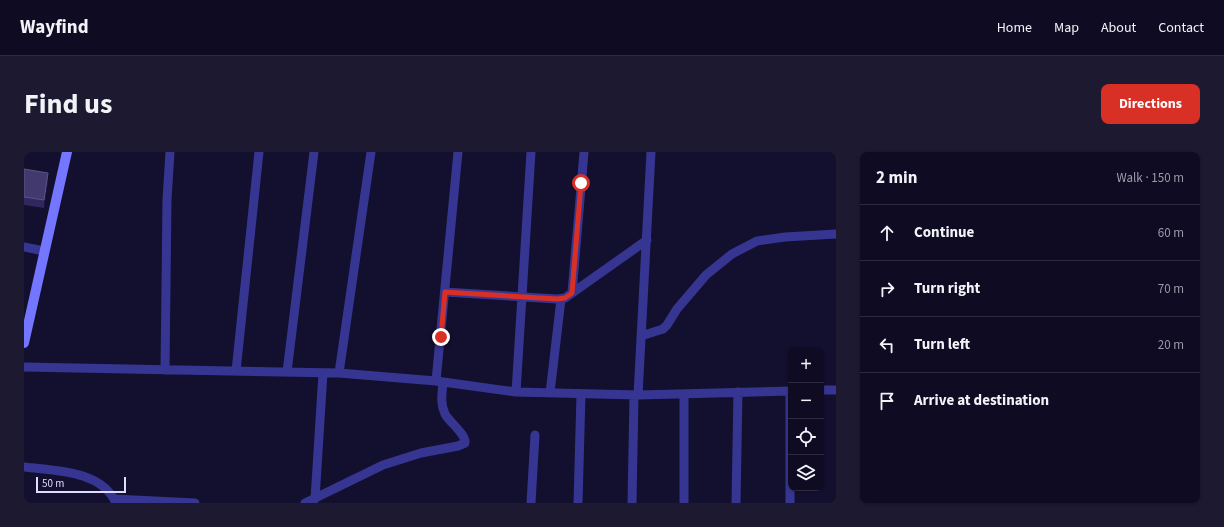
<!DOCTYPE html>
<meta charset="utf-8">
<style>
body{margin:0;font-family:"Source Sans 3",sans-serif;background:#1c1930;color:#f1f3f6}
.controls{position:absolute;right:12px;bottom:12px;display:grid;overflow:hidden;border-radius:8px;box-shadow:0 1px 3px #0004}
.controls button{width:36px;height:36px;display:grid;place-items:center;padding:0;border:0;border-bottom:1px solid #2e2b41;background:#0e0b23;color:#f1f3f6;font:20px sans-serif}
.scale{position:absolute;left:12px;bottom:10px;width:90px;box-sizing:border-box;padding-left:4px;border:2px solid #dfddff;border-top:0;font-size:11px;line-height:14px;white-space:nowrap;color:#dfddff;-webkit-text-stroke:3px #130f2f;paint-order:stroke}
.stop{position:absolute;width:12px;height:12px;margin:-9px;border:3px solid #d93025;border-radius:50%;background:#fff}
.stop.end{background:#d93025;border-color:#fff;box-shadow:0 1px 4px #0008}
.list{margin:0;padding:0;list-style:none}
h2{display:flex;justify-content:space-between;align-items:center;height:52px;margin:0;padding:0 16px;font-size:17px}
h2 small{font-size:13px;font-weight:400;color:#9b9ba6}
.list li{display:grid;grid-template-columns:26px 1fr auto;gap:12px;align-items:center;box-sizing:border-box;height:56px;padding:0 16px;border-top:1px solid #2e2b41}
.list b{display:block;font-size:15px;white-space:nowrap}
.list em{font-size:13px;font-style:normal;color:#9b9ba6}
.icon{flex:none;width:22px;height:22px;fill:none;stroke:currentColor;stroke-width:2;stroke-linecap:round;stroke-linejoin:round}
.map{position:relative;flex:none;width:812px;height:351px;overflow:hidden;border-radius:8px}
header{display:flex;align-items:center;gap:24px;box-sizing:border-box;height:56px;padding:0 20px;background:#0e0b23;border-bottom:1px solid #2e2b41}
header strong{font-size:19px}
nav{display:flex;gap:22px;margin-inline-start:auto;font-size:14px}
.intro{display:flex;align-items:center;justify-content:space-between;box-sizing:border-box;height:96px;padding:0 24px}
h1{margin:0;font-size:28px}
.button{padding:10px 18px;border-radius:8px;background:#d93025;color:#fff;font-size:14px;font-weight:700}
main{display:flex;gap:24px;padding:0 24px}
aside{flex:1;background:#0e0b23;border-radius:8px;box-shadow:0 1px 3px #0004}
.map>svg:first-child{display:block}
.lines{fill:none;stroke-linecap:round;stroke-linejoin:round}
.minor{stroke:#363692;stroke-width:9}
.secondary{stroke:#7476ff;stroke-width:10}
.wall{fill:#2f275d}
.shaded-wall{fill:#1c1543}
.building{fill:#423a6f;stroke:#5b5485}
.route{stroke:#d93025;stroke-width:5}
</style>
<header>
<strong>Wayfind</strong>
<nav><a>Home</a><a>Map</a><a>About</a><a>Contact</a></nav>
</header>
<div class="intro"><h1>Find us</h1><a class="button">Directions</a></div>
<main>
<div class="map">
<svg width="812" height="351" viewBox="0 0 812 351">
<rect width="100%" height="100%" fill="#130f2f"/>
<g class="lines">
<path class="minor" d="M0,95L20,99
M421,140L533,147L541,146L623,88
M548,141L560,0
M617,184L639,177L643,173L653,157L682,123L708,102L733,89L761,85L812,82
M0,215L315,221L412,229L492,240L614,243L767,239
M141,218L143,48L146,0
M212,219L235,0
M263,220L290,0
M315,221L347,0
M412,229L434,0
M797,238H812
M492,240L507,0
M526,241L537,147
M660,242V351
M614,243L627,0
M0,315C31,319 77,318 92,351
M90,347L171,351
M291,347L299,221
M281,351L359,313L397,301L434,294L441,291C442,282 426,271 421,262C416,251 418,242 419,230
M507,351L511,283
M554,351L557,242
M608,351L610,243
M712,351L714,240
M766,351V239"/>
<path class="secondary" d="M0,191L43,0"/>
</g>
<path class="wall" d="M0,17L24,29L20,56L0,53Z"/>
<path class="shaded-wall" d="M24,21V29L20,56V48Z"/>
<path class="building" d="M0,17L24,21L20,48L0,45Z"/>
<g class="lines">
<path class="route" d="M417,185L421,140L533,147L541,146L548,141L557,31"/>
</g>
</svg>
<div class="controls">
<button>+</button>
<button>−</button>
<button><svg class="icon" aria-label="locate" viewBox="0 0 24 24"><circle cx="12" cy="12" r="6"/><path d="M12 2v4M12 18v4M2 12h4M18 12h4"/></svg></button>
<button><svg class="icon" aria-label="layers" viewBox="0 0 24 24"><path d="M12 4l9 5-9 5-9-5zM3 14l9 5 9-5"/></svg></button>
</div>
<div class="scale">50 m</div>
<div class="stop" style="left:557px;top:31px"></div>
<div class="stop end" style="left:417px;top:185px"></div>
</div>
<aside>
<h2>2 min<small>Walk · 150 m</small></h2>
<ul class="list">
<li><svg class="icon" aria-label="ahead" viewBox="0 0 24 24"><path d="M12 20V5M6 11l6-6 6 6"/></svg><div><b>Continue</b></div><em>60 m</em></li>
<li><svg class="icon" aria-label="right" viewBox="0 0 24 24"><path d="M7 20v-9h11M14 6l5 5-5 5"/></svg><div><b>Turn right</b></div><em>70 m</em></li>
<li><svg class="icon" aria-label="left" viewBox="0 0 24 24"><path d="M17 20v-9H6M10 6l-5 5 5 5"/></svg><div><b>Turn left</b></div><em>20 m</em></li>
<li><svg class="icon" aria-label="arrive" viewBox="0 0 24 24"><path d="M6 21V4h12l-3 4 3 4H6"/></svg><div><b>Arrive at destination</b></div></li>
</ul>
</aside>
</main>
